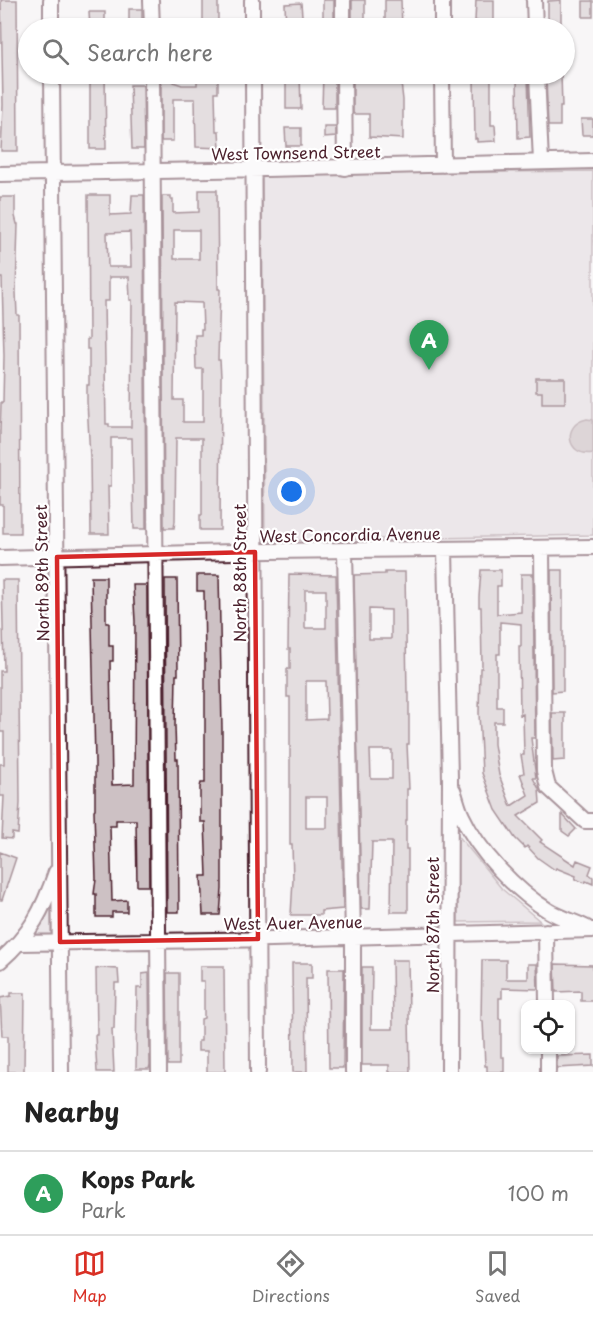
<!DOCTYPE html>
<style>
body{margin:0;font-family:"Playpen Sans",sans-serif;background:#f6f6f6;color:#222}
.controls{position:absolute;right:18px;bottom:18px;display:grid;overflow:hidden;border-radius:12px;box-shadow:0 2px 4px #0004}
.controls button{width:54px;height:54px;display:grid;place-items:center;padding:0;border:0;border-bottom:2px solid #e0e0e0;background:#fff;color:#222;font:30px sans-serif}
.you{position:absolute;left:292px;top:492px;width:21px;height:21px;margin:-15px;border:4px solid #fff;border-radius:50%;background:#1a73e8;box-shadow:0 0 0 9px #1a73e833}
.badge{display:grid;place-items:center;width:39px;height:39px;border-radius:50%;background:#d93025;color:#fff;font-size:20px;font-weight:700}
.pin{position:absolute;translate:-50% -50px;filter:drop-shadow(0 2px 3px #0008)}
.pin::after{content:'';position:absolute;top:32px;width:21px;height:18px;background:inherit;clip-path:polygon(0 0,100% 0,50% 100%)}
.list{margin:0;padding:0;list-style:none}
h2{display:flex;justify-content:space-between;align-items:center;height:78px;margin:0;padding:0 24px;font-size:26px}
h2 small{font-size:20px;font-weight:400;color:#767676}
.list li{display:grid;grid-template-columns:39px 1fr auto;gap:18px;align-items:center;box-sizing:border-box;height:84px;padding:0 24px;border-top:2px solid #e0e0e0}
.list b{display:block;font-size:22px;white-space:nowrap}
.list p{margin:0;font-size:20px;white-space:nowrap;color:#767676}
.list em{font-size:20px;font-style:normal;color:#767676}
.icon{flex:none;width:33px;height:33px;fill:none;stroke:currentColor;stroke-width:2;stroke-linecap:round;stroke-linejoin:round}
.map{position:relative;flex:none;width:593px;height:1072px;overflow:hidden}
.search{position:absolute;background:#fff;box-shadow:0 2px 4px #0004;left:18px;right:18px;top:18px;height:66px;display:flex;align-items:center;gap:15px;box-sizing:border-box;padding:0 21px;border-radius:33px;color:#767676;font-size:22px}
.sheet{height:162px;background:#fff}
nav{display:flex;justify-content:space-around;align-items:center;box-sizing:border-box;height:84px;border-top:2px solid #e0e0e0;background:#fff;font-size:16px;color:#767676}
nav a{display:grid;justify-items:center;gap:3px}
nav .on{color:#d93025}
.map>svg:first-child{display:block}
.green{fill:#ded6d9;stroke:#947a82;stroke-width:1.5}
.water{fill:#bdadb0;stroke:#8f747b;stroke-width:1.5}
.building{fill:#cdc1c4;stroke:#4a1f2b;stroke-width:1.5;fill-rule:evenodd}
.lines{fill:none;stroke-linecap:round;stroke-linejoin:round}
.minor-casing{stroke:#4a1f2b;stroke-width:18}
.minor{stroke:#fff;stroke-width:14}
.marked{fill:none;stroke:#d62828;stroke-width:4.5;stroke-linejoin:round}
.labels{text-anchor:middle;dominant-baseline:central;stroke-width:4.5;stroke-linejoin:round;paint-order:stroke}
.street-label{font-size:16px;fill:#4a1f2b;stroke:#fff}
</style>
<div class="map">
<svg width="593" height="1072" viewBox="0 0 593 1072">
<rect width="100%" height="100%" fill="#f8f6f7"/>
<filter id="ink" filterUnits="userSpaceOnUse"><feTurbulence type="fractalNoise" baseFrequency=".0167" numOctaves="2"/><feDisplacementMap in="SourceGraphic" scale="12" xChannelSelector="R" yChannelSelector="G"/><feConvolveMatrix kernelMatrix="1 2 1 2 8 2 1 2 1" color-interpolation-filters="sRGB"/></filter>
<g filter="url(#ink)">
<path class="green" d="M593,171V535L265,541L262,175Z
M457,834L502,889L540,921L458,922Z
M51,901V934H35Z"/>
<path class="water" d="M587,419L593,420V453C567,458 561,424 587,419Z"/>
<path class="building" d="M1,0H17L18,151H1L3,105Z
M203,0H218V28H203Z
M323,0H334V28H323Z
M352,0H365V28H352Z
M385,0H401L402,28H385Z
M476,0H494V25H478V21H475Z
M561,0V28H548V1Z
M583,1H593V17H583Z
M301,3L303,28H286L285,4Z
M129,9H142V22H129Z
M89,12H105V28H90Z
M90,74H105L106,149H90Z
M161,74H173V82L182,85H197V74H218V92H215L216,131H219L220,148L196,147L195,99H173V141H161Z
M286,74H300L301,109H286Z
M323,74H335V108H322Z
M353,74H366V80H385V74H400L403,100V139L369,137V114H353Z
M548,74H561L562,107H560V126H548L546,78H548Z
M517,78H528L530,137L518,138Z
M474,79H491V125H495L496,141L477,142V138L475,139Z
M130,85H143L144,149H132Z
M581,119H593V135H582Z
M324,127H336V137L324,138Z
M285,128H301V146H286Z
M199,190H217L218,289H220L218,360H220L221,377L220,530H200V515H202V438H176L175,521L174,528H164L162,196H171V199H173V213L199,212ZM174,230H199V259H174ZM175,302L202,303L203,329H201V335H195L196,369H203V422H183V400H174Z
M88,195H110V215L131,214L132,195H144L146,529H134L132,438H111V486H108L109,534H91L90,458L87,401V385H89V349H87V339H89ZM130,232L131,267H108L107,233ZM109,277H129L130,300H132L131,427H109V424H106L104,301H109Z
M0,197H15V216L17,224H18L16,292L17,315H19L20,533H3V505H0V431L1,402H3L4,356L2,278H0Z
M536,378H565V403H542V392H536Z
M481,570H501V586H497V614L521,612V574H533L535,738H531L536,778H533L539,789L540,803L518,816L542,840L540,842L575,865L577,860L592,866L589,874L593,877V884L586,881L585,883L575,879L576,876L556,868L555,870L538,858L527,846L525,848L515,838L496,810L482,773L479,713L480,668H482L481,607H479V597ZM500,622L521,624V646H519L520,715L523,714L524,755H521L524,773L520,774L528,795L511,806L499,775L494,744V722H503V707H497V654H500Z
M551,570H563V691L552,692Z
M385,572H405L407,693H409V744H407L409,789H407V820H406V849H408V912H391L392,842H372L370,909H361L354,575L385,574ZM369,609L391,610V639H369ZM370,750H392V779H371Z
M289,574L336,575L343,909L321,911V915H291L293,880L292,845H290V697H287V669H290V649H288ZM305,590H326V628H305ZM306,681H326L327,719L306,720ZM306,797H327V828H306Z
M197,575H219L222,729V889L220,915H203L201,876H207L205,822H200V787L201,783H205V660L204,591H197Z
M91,577H106V623H109V646H113V661H110L112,785L134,784L135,621L133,585H147L149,886H137L136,820H116V826H110L112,901L127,900V912H112V917H96V894H94L96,879L94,810L95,809V762Z
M165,579H177L178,675H176L175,726L176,759H178L179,912H167Z
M2,580H18L20,803L18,834L12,833V839L2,838L4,796H0V764H4V732H0V671H4Z
M552,713H565V760L553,761Z
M562,814L576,829L569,836L562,831Z
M0,852L16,858L2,900H0Z
M392,960H408L410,1072H389V1065H362V967H372L371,1029H393Z
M482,960H506V979H528V964H537L538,989L502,988V998H499V1019H501V1057H504V1072H487V1066H485L483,1021H481Z
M292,963H312V978H306L307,1072H293Z
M555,964L593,965V1001H581V991L556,992Z
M200,966H224L225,1072H207V1051H198V1041H201V1019L204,1018V981H200Z
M102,968L118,969L119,983H115L114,1029H112L114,1072H97L95,1035H97L96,969Z
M328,969H344L343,1068H329Z
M149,973L150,1065L149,1069H136L137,988H142V974Z
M167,973H179V1065H168Z
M11,993H25L24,1072H8V1036H2L0,998L11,996Z
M593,1055V1066L557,1068V1056Z"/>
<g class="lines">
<defs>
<path id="minor" d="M51,0V28
M151,0L152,28
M252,0V28
M343,0V28
M442,0V28
M534,0L535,28
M52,74L61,1072
M152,74L159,1072
M253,74L258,1072
M344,74L345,168
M442,74L443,165
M537,74L541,162
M0,174L266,169L593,161
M542,549L544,771L548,787L585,821H593
M445,550L450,779L449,1072
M345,551L353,937V1072
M0,558L270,551L593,547
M453,790C456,798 458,808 462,816C478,851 516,891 549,911C561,918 575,922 587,928
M546,931L547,1004
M20,943L272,939L593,930
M0,961C31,934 43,910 56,872
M548,1050V1072"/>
</defs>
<use href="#minor" class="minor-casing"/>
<use href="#minor" class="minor"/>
</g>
</g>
<path d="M0 0H593V1072H0ZM255,552L258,939L60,942L57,557Z" fill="#f8f6f7" fill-opacity=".55" fill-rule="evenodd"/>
<path class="marked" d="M255,552L258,939L60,942L57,557Z"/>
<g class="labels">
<g class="street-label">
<text transform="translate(296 152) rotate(-1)">West Townsend Street</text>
<text transform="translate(350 534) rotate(-1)">West Concordia Avenue</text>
<text transform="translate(41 573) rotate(-91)">North 89th Street</text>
<text transform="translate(239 573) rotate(-90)">North 88th Street</text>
<text transform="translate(293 922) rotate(-1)">West Auer Avenue</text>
<text transform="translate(432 925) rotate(-90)">North 87th Street</text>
</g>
</g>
</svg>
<div class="controls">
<button><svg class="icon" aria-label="locate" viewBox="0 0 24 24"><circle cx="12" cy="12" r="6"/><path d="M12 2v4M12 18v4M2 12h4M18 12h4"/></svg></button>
</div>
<div class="you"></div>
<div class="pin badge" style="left:429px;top:370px;background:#2e9e5b">A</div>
<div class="search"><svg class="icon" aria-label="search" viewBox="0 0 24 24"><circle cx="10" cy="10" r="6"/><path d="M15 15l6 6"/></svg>Search here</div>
</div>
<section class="sheet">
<h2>Nearby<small></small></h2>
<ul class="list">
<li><span class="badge" style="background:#2e9e5b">A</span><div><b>Kops Park</b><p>Park</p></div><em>100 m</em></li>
</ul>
</section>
<nav>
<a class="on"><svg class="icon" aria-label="map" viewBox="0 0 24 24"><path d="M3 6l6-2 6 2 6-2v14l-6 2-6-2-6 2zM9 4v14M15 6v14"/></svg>Map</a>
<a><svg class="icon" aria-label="directions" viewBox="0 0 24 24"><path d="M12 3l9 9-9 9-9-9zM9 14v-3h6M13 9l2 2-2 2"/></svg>Directions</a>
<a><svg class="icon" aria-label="saved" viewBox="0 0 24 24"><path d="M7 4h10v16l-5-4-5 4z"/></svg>Saved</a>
</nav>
